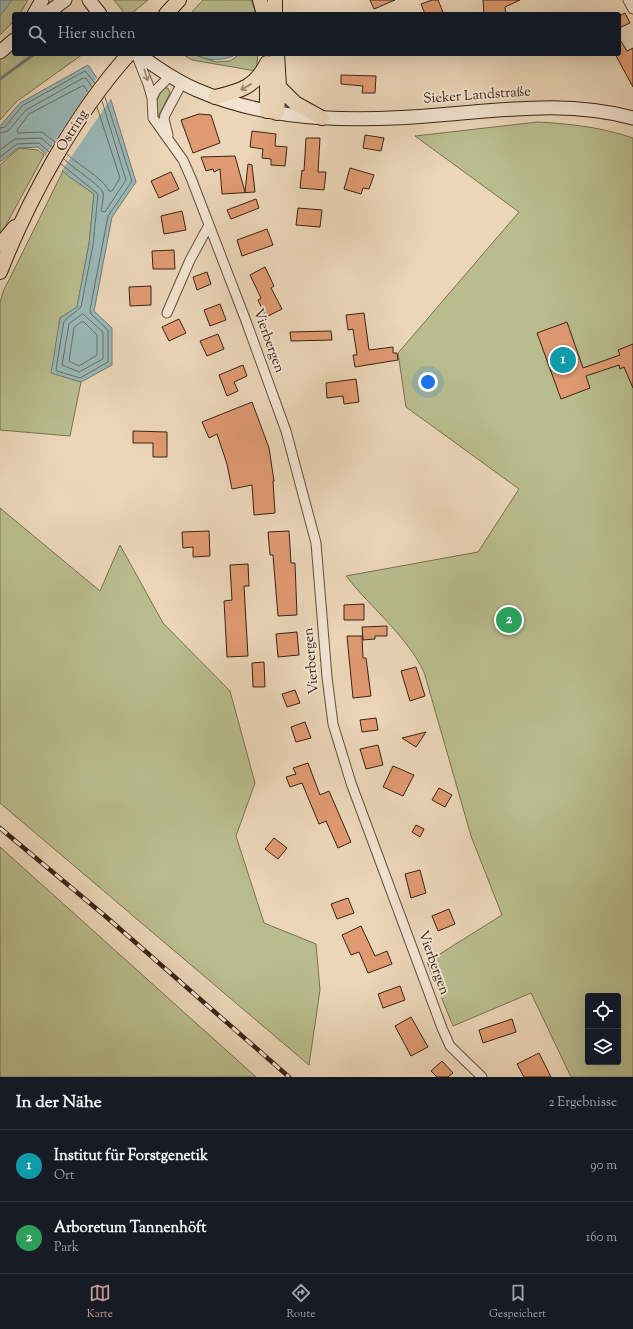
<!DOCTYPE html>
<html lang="de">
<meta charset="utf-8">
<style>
body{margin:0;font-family:"Sorts Mill Goudy",serif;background:#20242c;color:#f1f3f6}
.controls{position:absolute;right:12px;bottom:12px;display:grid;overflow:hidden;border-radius:4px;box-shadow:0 4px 16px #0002}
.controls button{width:36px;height:36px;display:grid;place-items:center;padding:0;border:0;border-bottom:1px solid #363941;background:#171b24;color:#f1f3f6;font:20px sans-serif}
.you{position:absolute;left:428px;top:382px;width:14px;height:14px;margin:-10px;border:3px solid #fff;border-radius:50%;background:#1a73e8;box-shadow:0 0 0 6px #1a73e833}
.badge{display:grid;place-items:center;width:26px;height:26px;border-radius:50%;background:#c59692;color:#fff;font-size:13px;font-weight:700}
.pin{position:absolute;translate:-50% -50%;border:2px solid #fff;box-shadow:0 1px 4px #0006}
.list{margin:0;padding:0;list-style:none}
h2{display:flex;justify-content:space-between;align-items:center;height:52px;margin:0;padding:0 16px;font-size:17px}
h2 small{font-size:13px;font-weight:400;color:#9ea1a6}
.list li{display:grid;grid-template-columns:26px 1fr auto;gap:12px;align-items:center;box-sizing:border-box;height:72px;padding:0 16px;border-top:1px solid #363941}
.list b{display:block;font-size:15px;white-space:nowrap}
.list p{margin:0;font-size:13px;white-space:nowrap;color:#9ea1a6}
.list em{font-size:13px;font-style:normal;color:#9ea1a6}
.icon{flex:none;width:22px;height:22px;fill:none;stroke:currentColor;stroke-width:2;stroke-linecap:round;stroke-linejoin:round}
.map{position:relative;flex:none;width:633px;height:1077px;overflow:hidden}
.search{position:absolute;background:#171b24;box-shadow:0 4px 16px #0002;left:12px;right:12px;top:12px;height:44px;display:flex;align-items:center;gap:10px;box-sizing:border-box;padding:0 14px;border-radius:4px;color:#9ea1a6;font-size:15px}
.sheet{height:196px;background:#171b24}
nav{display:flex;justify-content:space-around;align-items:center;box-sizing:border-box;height:56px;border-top:1px solid #363941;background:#171b24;font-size:11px;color:#9ea1a6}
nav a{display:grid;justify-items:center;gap:2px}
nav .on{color:#c59692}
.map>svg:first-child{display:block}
.green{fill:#b9bd8e;stroke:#7a7052;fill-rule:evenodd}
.water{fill:#99b8b6;stroke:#737c76}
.pier{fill:#ebd6b8}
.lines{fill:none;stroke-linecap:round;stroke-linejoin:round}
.shore{stroke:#6a6d66;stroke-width:1}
.stream{stroke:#737c76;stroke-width:3}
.building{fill:#e09a71;stroke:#3a2216}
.street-casing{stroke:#664f3e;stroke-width:11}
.secondary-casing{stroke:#3a2216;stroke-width:15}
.primary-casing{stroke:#3a2216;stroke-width:16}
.street{stroke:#f2e4d1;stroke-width:9}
.secondary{stroke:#f2e4d1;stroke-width:13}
.primary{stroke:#ebd6b8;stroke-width:14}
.rail-casing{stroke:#3a2216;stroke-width:4.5}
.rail{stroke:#f2e4d1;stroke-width:3;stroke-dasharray:9;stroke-linecap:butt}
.oneway{stroke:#968374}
.oneway2{stroke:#927c67}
.labels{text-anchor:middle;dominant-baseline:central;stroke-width:4;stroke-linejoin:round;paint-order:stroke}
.street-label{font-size:14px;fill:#3a2216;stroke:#f2e4d1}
</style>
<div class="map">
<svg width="633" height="1077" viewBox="0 0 633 1077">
<rect width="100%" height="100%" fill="#ebd6b8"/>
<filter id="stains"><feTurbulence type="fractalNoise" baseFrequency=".005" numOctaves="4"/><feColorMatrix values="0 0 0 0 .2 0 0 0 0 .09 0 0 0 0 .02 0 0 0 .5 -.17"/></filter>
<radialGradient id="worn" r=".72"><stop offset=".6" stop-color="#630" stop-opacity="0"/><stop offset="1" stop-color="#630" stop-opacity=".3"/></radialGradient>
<path class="green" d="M0,0H28L20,14H14V21L0,35Z
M114,0H148L131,14H125Z
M203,0H251L256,14H190Z
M14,47V54H83L16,102L0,120V58Z
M182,54H192L216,62L230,61L240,54H258L256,71L192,60Z
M164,88H168L170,93L159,115V120C153,109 156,98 164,88Z
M538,122C571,124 601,127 633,138V1077H571L531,993L453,1026L427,962L502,915L471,836L424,672C406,635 372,609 346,576L478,552L519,489L406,407L398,353L519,212L415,136ZM588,996H618V1062H588Z
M19,148L38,150L44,155L0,236V165Z
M63,171L94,194L89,244L77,307L60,318L52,373L81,382L70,436L0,430V303L3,292Z
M0,508L100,591L120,545L163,623L230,691L255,783L236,836L264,923L316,944L320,990L309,1065L0,803Z
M0,847L256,1077H0Z"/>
<path class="water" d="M0,0H12L0,16Z
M195,54H237C224,61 208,62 195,54Z
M88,65L110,97L136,182L112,217L94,311L112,328V365L81,382L51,373L60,318L77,307L89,244L94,194L68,176L38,147L18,148L0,162V126L20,103Z"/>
<path class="pier" d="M98,76L112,97L61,172L45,156Z"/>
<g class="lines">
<path class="shore" d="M0,128L5,127L22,106L85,71L95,83
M0,133L8,131L26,110L83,78H86L92,87
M55,142L42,132L18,133L17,130L29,114L82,86H84L88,92
M0,150L15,139L41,138L52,147
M67,154C78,165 103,178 109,191H112L120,178L97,107
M0,157L17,144L39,143L49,152
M64,159C70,166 101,186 103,192C104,197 102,205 101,211L105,212L126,180L102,101
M61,164L98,194L93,245L81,307L64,321L56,369L57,371L80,378L108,362V330L91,314L90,310L108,216L132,181L105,97
M83,314L103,332V359L79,372L62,365L69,324Z
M81,322H84L97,335V355L79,366L69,361L74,328Z"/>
<path class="stream" d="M0,79L34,54"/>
</g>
<path class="building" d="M370,0H395L374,9Z
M432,0H438L443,12L436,14H425L421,4Z
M483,0H520L505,7L506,14H484Z
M625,13L630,23L619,28V16Z
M619,38L627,51L633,48V87L615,54H619Z
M341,75L376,76L375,93H362L363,86L341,84Z
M199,114L211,115L220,143L193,153L181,120Z
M252,131L276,134L275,146L287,147L285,166L271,165V159L262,158L263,149L250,147Z
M365,135L384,138L381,151L363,148Z
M306,138H320L318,172H326L324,190L300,188L302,170L304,171Z
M235,156L245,192L248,164L252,165L255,192L222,194L220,169L214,172L213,169L206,171L201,157Z
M350,168L374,175L369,189L363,188L361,194L344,189Z
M171,172L179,189L159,198L151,181Z
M256,199L259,208L231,219L227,210Z
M298,208L322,210L320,227L296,225Z
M182,211L186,230L164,234L161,216Z
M267,229L273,245L242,256L237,240Z
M174,250L175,269H153L152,251Z
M265,267L274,286L271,288L282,309L266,317L258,300L261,298L250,275Z
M207,272L211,284L197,290L193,277Z
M151,286V305L130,306L129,287Z
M220,304L226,320L210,326L204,310Z
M364,313L369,350L393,347V353H397L398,360L355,367L353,355H357L353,329L348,330L346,315Z
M179,319L186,333L169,341L162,327Z
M567,322L583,368L620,355L618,350L633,344V388L624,367L620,369L619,365L586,376L590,388L561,399L537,333Z
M331,331L332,340L291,341L290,332Z
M218,334L224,349L207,356L200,341Z
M243,365L247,376L234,382L238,391L227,396L219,375Z
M356,379L359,402L344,404L343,396L327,398L326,383Z
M252,402L269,448L274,481H273L275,513L254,515L252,485L232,489L227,464L217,434L209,438L202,422Z
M133,431L167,432V457H153V443H133Z
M209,531L210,556L193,557V547L183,548L182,532Z
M289,531L291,563H295L297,615L278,616L273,555H270L268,532Z
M248,564L249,586H244L248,656L227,657L224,601L232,600L230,565Z
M364,604V620H344V605Z
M387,626V636H375V639L363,640L362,627Z
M297,632L299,655L278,657L276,634Z
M347,636H362L363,658H366L371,696L353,698Z
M264,662L265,687H253L252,663Z
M416,667L425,696L410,701L401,671Z
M295,690L300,703L287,707L282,694Z
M376,718L378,730L362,732L360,720Z
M305,722L311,738L296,742L291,727Z
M426,732L416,747L402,738Z
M378,745L383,765L366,769L360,749Z
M308,763L320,795L329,791L351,842L338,848L326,821L319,824L302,783L290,787L286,777L296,774L293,768Z
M393,766L414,775L403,796L383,787Z
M439,788L452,795L445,807L432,800Z
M416,825L424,829L420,837L412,832Z
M274,838L287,848L278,859L265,849Z
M420,870L426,893L411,898L405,874Z
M348,898L354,913L337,919L331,904Z
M449,909L455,924L438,931L432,916Z
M361,926L375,956L387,951L392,964L368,973L359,952L351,955L342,935Z
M400,986L405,1000L383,1008L378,994Z
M411,1017L428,1047L411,1056L395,1026Z
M512,1019L516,1032L483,1043L479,1030Z
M539,1053L551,1077H524L517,1064Z
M442,1061L453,1073L448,1077H437L431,1071Z"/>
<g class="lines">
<defs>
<path id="street" d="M628,0L633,9
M136,54L148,84L152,98L153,118L183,160L191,178L246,321L286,431L316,543L327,677L333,724L351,783L442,1028L450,1046L482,1077
M152,98L156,90L170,76
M168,135L164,119L165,115L182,83
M167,313L190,260L209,225"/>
<path id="secondary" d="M89,0L100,14
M34,14L42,0
M46,14L65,0
M0,52L14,40
M138,54C157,68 176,81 197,90C276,124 366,122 450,114C512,109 572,101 633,118"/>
<path id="primary" d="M260,0L264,14
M275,0V14
M166,14L179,0
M277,54L279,87L277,113
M279,87L295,103L322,118
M215,97C241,91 255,87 267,63
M267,111V64
M0,245L15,227
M0,272C29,198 75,114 129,54"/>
</defs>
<use href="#street" class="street-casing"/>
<use href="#secondary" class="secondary-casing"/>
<use href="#primary" class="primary-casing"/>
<use href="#street" class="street"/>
<use href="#secondary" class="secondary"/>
<use href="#primary" class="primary"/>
<defs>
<path id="rail" d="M0,828L104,915L289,1077"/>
</defs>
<use href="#rail" class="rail-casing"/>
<use href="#rail" class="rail"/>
</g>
<defs><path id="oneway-shaft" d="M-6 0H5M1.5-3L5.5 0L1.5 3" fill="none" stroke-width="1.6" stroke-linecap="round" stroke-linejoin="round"/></defs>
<use class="oneway" href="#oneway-shaft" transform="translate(146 75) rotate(73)"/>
<use class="oneway2" href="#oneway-shaft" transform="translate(246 87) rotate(150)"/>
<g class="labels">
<g class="street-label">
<text transform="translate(477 96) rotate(-4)">Sieker Landstraße</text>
<text transform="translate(73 131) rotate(-58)">Ostring</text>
<text transform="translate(268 341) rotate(70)">Vierbergen</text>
<text transform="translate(312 661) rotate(-95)">Vierbergen</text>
<text transform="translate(433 963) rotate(70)">Vierbergen</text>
</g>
</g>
<rect width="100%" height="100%" filter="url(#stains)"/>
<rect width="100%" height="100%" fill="url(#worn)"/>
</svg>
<div class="controls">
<button><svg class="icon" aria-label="locate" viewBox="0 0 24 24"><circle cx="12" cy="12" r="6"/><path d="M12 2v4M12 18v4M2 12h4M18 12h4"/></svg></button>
<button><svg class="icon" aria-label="layers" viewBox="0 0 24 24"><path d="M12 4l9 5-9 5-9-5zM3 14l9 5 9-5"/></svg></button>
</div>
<div class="you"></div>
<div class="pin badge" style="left:563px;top:360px;background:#0f9aa8">1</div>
<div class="pin badge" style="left:509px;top:620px;background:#2e9e5b">2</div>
<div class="search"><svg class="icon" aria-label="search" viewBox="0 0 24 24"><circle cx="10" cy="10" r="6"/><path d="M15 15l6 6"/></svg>Hier suchen</div>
</div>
<section class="sheet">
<h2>In der Nähe<small>2 Ergebnisse</small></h2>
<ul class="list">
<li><span class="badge" style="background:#0f9aa8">1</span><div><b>Institut für Forstgenetik</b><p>Ort</p></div><em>90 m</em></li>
<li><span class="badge" style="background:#2e9e5b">2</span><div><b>Arboretum Tannenhöft</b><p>Park</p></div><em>160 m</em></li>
</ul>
</section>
<nav>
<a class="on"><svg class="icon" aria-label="map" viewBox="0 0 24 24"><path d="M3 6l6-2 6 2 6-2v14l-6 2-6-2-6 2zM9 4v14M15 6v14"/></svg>Karte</a>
<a><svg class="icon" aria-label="directions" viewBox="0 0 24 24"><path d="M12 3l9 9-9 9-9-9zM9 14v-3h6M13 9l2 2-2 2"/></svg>Route</a>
<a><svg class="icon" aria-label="saved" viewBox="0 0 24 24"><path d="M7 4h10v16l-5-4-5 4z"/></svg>Gespeichert</a>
</nav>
